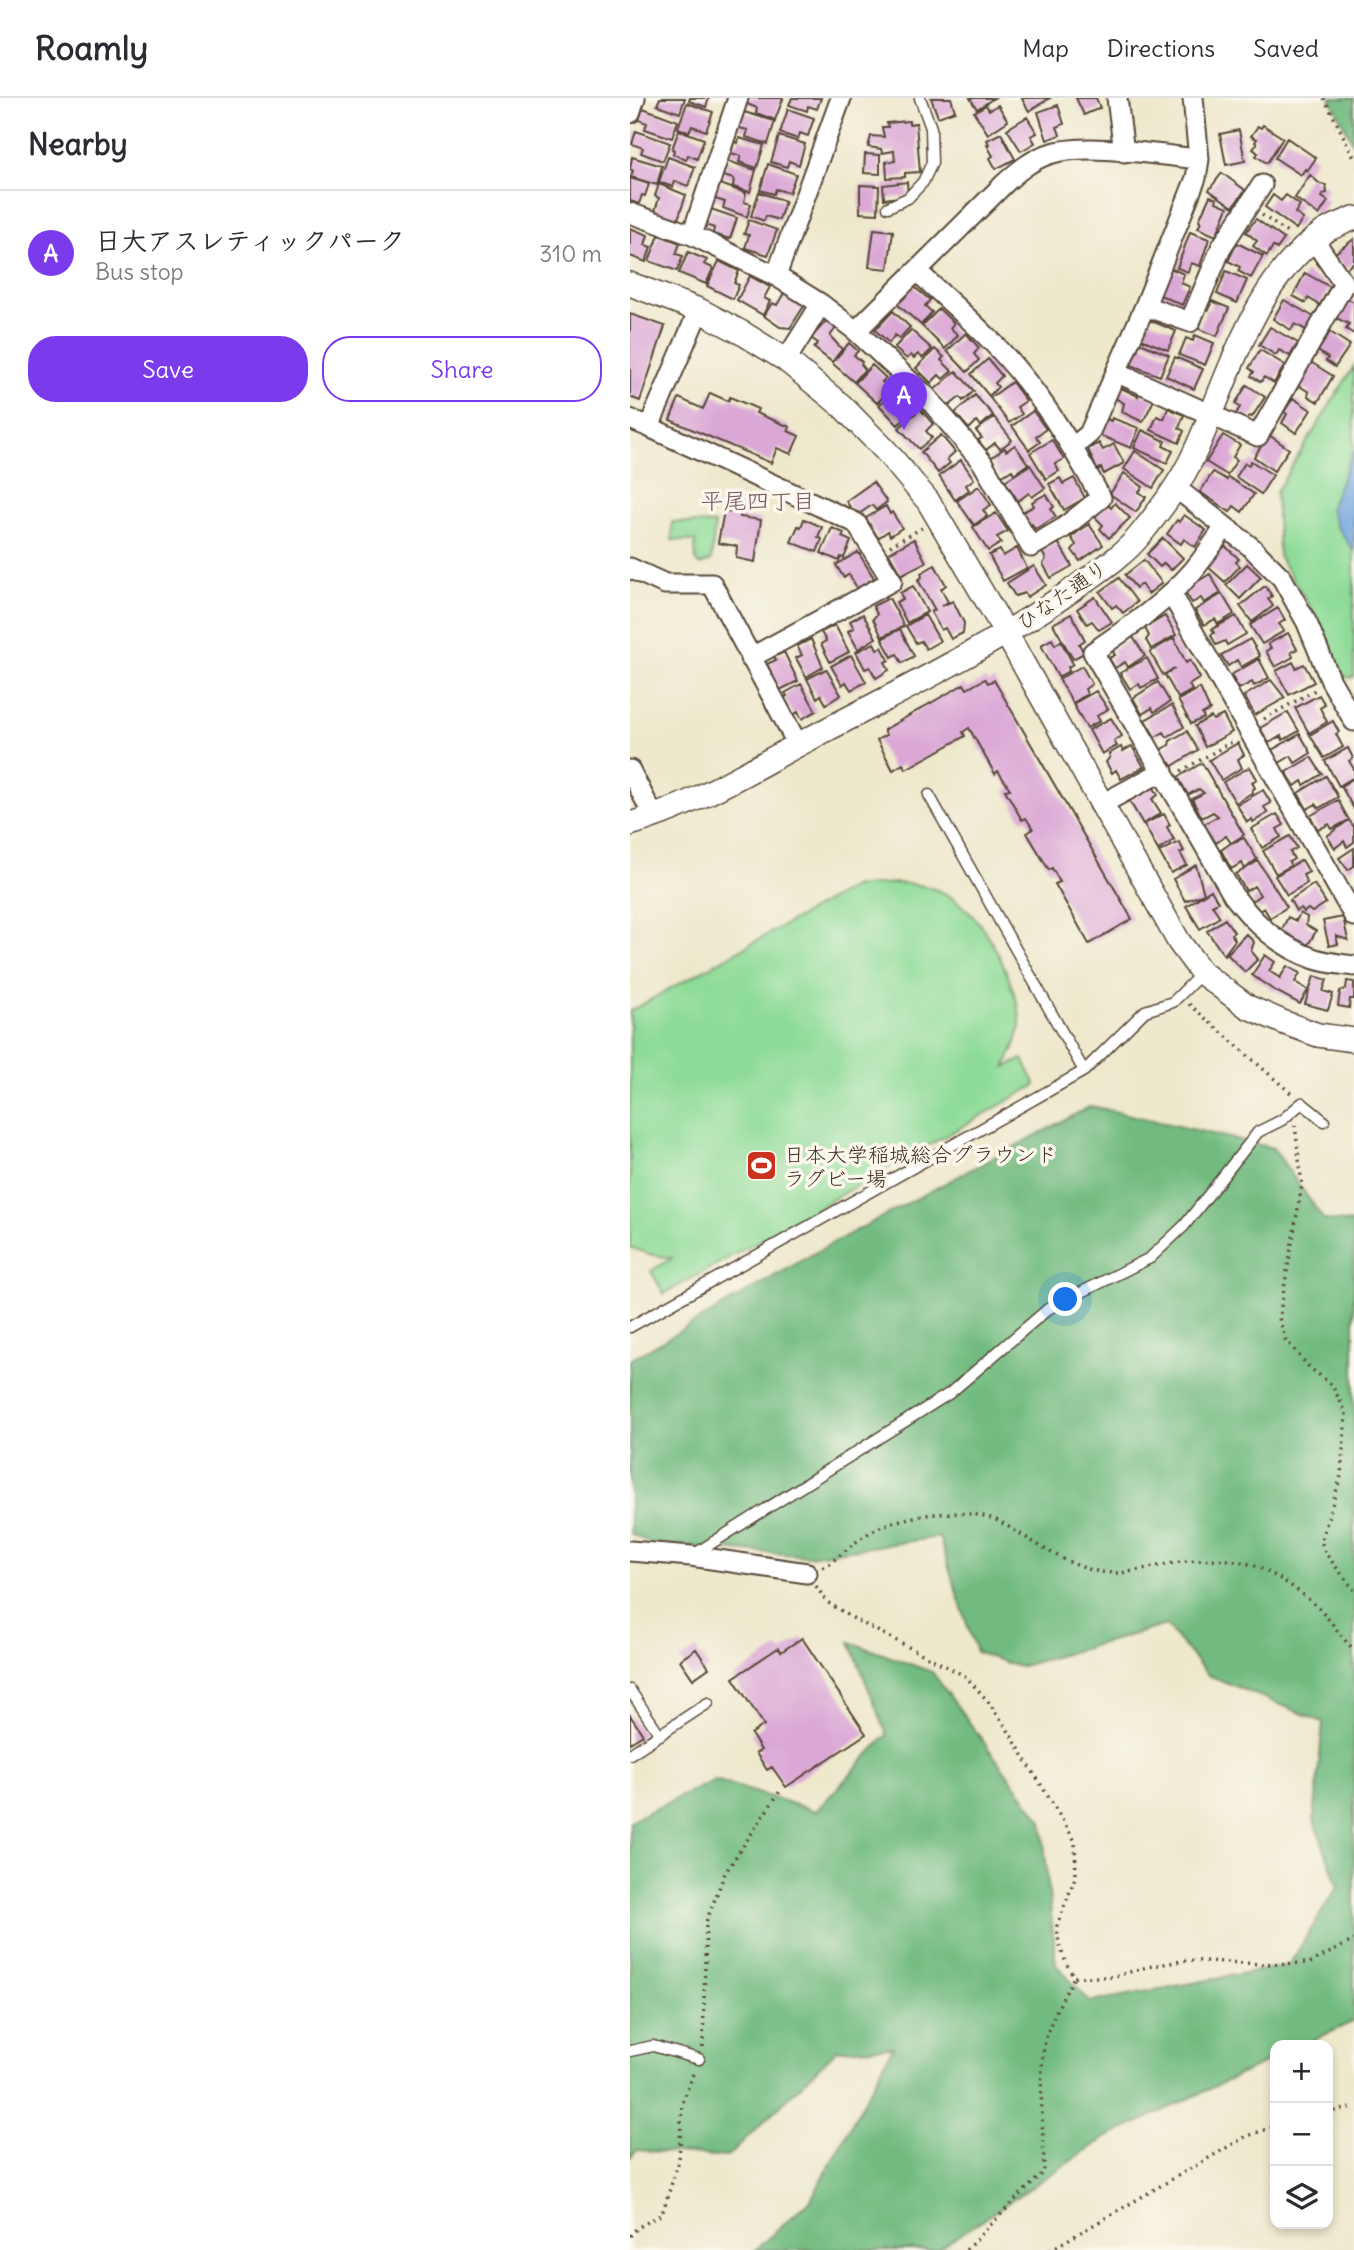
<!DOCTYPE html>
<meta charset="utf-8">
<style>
body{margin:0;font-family:Delius,"Klee One",sans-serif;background:#f2f2f3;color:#2b2b33}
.controls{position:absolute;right:21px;bottom:21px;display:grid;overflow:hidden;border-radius:14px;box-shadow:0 4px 10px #0003}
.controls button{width:63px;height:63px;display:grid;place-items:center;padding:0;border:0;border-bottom:2px solid #e1e1e2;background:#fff;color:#2b2b33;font:35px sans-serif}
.you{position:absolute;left:436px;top:1202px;width:24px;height:24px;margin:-18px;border:5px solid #fff;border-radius:50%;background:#1a73e8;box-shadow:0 0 0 10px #1a73e833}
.badge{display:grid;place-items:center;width:46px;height:46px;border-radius:50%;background:#7c3aed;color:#fff;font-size:23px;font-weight:700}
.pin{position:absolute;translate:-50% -58px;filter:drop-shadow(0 2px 4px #0008)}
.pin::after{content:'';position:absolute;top:37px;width:24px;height:21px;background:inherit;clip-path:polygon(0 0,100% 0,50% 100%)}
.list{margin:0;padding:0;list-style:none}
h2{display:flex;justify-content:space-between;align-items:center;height:91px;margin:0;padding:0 28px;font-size:30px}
h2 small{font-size:23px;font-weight:400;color:#7c7c81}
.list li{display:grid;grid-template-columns:46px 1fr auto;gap:21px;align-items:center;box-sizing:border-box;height:126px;padding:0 28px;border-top:2px solid #e1e1e2}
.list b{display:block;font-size:26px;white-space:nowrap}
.list p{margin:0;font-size:23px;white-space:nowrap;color:#7c7c81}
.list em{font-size:23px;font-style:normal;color:#7c7c81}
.actions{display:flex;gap:14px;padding:21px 28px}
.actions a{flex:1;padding:16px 0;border:2px solid #7c3aed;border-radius:28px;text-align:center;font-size:24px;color:#7c3aed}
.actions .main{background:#7c3aed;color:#fff}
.icon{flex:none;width:38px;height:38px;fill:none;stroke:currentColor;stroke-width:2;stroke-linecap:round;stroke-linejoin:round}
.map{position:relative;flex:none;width:724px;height:2152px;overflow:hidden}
header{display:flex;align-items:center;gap:42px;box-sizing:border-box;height:98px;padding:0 35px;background:#fff;border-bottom:2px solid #e1e1e2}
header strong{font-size:33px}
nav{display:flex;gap:38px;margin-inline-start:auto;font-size:24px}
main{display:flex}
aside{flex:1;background:#fff}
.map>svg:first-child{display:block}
.green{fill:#8edb98;stroke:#64825b;stroke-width:2}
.forest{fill:#72bb80;stroke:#56724f;stroke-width:2}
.water{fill:#6fa5dd;stroke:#55687e;stroke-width:2}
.building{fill:#dba8d6}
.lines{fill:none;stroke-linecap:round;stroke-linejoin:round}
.service-casing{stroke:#564638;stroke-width:13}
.minor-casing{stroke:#564638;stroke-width:23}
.tertiary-casing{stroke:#564638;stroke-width:26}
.path{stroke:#564638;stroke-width:3.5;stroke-dasharray:2 5;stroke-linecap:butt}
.service{stroke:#fff;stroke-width:10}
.minor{stroke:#fff;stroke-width:19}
.tertiary{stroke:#fff;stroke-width:23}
.labels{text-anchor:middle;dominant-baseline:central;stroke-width:7;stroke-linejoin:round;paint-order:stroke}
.street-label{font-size:21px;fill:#3b2a1e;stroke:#fbf7ec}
.poi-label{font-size:21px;fill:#3b2a1e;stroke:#fbf7ec;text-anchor:start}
.neighbourhood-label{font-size:23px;fill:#73565e;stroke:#fbf7ec}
</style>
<header>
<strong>Roamly</strong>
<nav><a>Map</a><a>Directions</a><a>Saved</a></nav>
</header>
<main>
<aside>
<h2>Nearby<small></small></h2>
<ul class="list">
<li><span class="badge">A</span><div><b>日大アスレティックパーク</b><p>Bus stop</p></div><em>310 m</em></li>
</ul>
<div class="actions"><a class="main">Save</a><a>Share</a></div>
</aside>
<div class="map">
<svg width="724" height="2152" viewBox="0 0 724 2152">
<rect width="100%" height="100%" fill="#fbf7ec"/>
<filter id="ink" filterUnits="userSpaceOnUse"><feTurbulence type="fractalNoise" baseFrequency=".0143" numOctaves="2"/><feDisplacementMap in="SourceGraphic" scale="14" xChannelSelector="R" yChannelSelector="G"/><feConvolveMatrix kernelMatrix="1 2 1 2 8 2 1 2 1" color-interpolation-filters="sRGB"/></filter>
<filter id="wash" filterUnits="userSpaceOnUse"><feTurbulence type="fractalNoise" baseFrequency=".00686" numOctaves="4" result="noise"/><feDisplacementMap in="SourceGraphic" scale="28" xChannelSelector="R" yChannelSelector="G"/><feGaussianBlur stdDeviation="1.57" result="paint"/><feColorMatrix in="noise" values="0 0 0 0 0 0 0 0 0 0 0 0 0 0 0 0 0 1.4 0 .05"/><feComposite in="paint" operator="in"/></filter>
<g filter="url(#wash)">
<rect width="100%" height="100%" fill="#eee8cc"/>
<path class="green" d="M724,268V579L720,580L709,576L679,507L649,459L646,394Z
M42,424L85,426L81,463L70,467L66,464L65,443L42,442Z
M266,785C275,786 285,786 293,788C338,797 364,842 379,881C384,895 391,913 390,928C388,944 381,956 375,969L393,961L406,987L34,1196L21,1173L42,1160L19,1156L0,1149V913L223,789Z"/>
<path class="forest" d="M700,0H724V47Z
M461,1008L643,1050L694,1122L724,1125V1923L673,1947H645V1960L475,2040L307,2152H125L181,2102L263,1949L207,1952L97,2059L7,2052L0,2059V1723L85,1682L186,1713L257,1637L220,1544L302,1574L412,1723L426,1867L460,1904L659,1867L708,1788L684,1722L693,1624L578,1577L536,1527L389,1569L346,1554L309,1439L178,1458L19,1445L0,1435V1262L195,1149Z"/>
<path class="water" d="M724,351V453L706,427L700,410Z"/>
<g id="blocks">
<path class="building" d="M30,0H55L50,15L27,7Z
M60,0H79L76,9L59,3Z
M117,0H151L153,1L145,22L126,15L127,10L115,5Z
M162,0H191L187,11L178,8L177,13L159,7Z
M301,0H321L325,13L308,19Z
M340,0H364L347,11Z
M394,0H420L399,13L392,1Z
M446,0H466L470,10L454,17Z
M57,5L83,14L76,33L62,28L59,34L48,30Z
M356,7L359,12L368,7L378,23L358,36L344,14Z
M428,7L434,26L427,29L430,37L417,42L408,14Z
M13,10L48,23L42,40L15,31L17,25L9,22Z
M158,11L184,20L178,38L170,35L168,41L150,35Z
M114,14L145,23L138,46L116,39L118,32L109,30Z
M397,19L407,35L401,38L405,45L391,53L377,31Z
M279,23V26L286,25L290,74L275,75V79L257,80L256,64L265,63L264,53L252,55L251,51L238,49L241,38L254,39L252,29H258L257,25Z
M633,27L653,40L637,65L626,58L628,55L623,51L627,46L625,44L627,41L621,38L628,28L631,30Z
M49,32L74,41L67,61L58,57L56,62L43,56L44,52L42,51Z
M609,32L615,63L596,67L590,36Z
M6,33L40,45L33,63L11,55L13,50L2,46Z
M371,35L385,61L366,71L360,60L363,58L357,47L359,46L357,42Z
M149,38L175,46L169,67L159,63L157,69L141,64Z
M109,40L134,47L127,70L109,64L111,58L101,55L104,44L108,45Z
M657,40L686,60L677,73L675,71L671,77L645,60Z
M235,56L250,57V76L234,75Z
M2,59L32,68L27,87L1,79L3,73L0,71Z
M38,59L65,69L58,88L45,83L43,89L29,84Z
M97,63L126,72L120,94L103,89L104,81L93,78Z
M138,66L166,76L159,95L146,91L144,96L130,92Z
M592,75L615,92L603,109L579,92Z
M680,77L690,86L696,87L697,95L693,96L692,99L698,103L689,117L665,100Z
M0,80L19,86L15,98L12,97L9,106L0,103Z
M277,84L278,98L254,101L253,87Z
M87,85L116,95L114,104L121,106L117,119L93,110L95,104L82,100Z
M29,86L56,97L48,121L25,113L29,100L25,98Z
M230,87L249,88L248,116L230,115Z
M129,94L155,103L149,122L136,118L134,123L121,118Z
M643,97L651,103L656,97L670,107L665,115L673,121L666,131L635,109Z
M580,98L587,101L586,104L598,109L586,138L568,130L571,124L569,122Z
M81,111L107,120L100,141L83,136L84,130L75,127Z
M626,121L654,141L647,151L643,148L637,158L623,148L627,143L616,134Z
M119,122L147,132L138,157L115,150L119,137L114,136Z
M0,130L18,137L15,147L21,149L16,164L0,158Z
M244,131L263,133L258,171L239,169Z
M560,134L579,141L570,168L561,165L558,174L547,170Z
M29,137L50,145L46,156L53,158L47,173L19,163Z
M724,141V164L716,171L704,156Z
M607,145L633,158L621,180L608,173L610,169L598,163Z
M58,154L77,162L74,166L83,170L76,186L49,175Z
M89,163L109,173L104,185L109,187L103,201L77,188Z
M540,170L554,176L551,185L560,189L552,207L528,196Z
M596,173L617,182L607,205L587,196Z
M675,175L700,189L690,207L678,200L676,205L663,198Z
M120,178L140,189L134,200L140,203L133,217L107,202Z
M283,188L300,202L295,208L302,214L291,227L267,206Z
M154,195L174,208L160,230L150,229L134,218L142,205L147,207Z
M717,200L724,204V236L716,231L719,226L706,220Z
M654,202L684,219L676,232L665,226L661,232L643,221Z
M582,203L599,210L587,238L569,231L576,211L579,212Z
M309,211L324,225L320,230L328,237L315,251L292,228Z
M263,213L280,229L269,241L265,237L259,245L245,232Z
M0,216L35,228L10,303L0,299Z
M197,222L206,230L200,238L212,251L202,264L184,250L188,245L181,240Z
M519,222L546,233L538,252L511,241Z
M640,229L668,245L660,258L649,252L646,257L629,247Z
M281,232L302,251L293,260L288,256L284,260L281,257L277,261L264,250Z
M700,234L720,247L705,269L696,263L698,260L688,253Z
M336,235L349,250L344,256L349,262L337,274L317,253Z
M565,237L584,245L575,267L549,257L556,240L563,243Z
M219,245L228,253L224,257L232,264L231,266L235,271L224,284L202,265Z
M510,245L539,257L530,278L501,267Z
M305,251L314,259L311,262L322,273L313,281L309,277L301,285L286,270Z
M630,252L655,267L644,285L634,279L631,284L621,278L624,274L619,270Z
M545,259L573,271L564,291L536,278Z
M358,261L372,278L365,285L368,289L359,298L341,276Z
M679,263L703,278L688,304L678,298L679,294L666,286Z
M242,267L256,280L252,284L260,292L247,305L225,285Z
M326,273L344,293L333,303L330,299L319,308L304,292Z
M382,284L396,303L387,309L392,316L379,325L360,300Z
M617,287L635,299L622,319L619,318L616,323L606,316L610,309L605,306Z
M489,289L508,298L509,295L524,302L513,324L492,314L494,305L483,299Z
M268,290L275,297L272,301L283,313L268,327L249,307Z
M80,295L98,303L100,299L128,311L126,315L160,329L158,333L169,338L161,356L147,350L141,365L40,322L49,300L73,311Z
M345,297L363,317L351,328L347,323L339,331L325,315Z
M663,300L681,312L666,335L652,325L657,316L654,314Z
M538,310L554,317L549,330L554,333L549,345L521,332L527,318L534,321Z
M290,311L303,326L296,333L302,340L289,351L269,330Z
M403,313L416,331L406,338L410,344L399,352L382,328Z
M364,319L382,342L370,351L365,345L356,352L348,342L352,340L346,333Z
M475,320L481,323L482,320L509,330L501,350L469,337Z
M512,332L535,343L533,348L543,353L537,365L504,350Z
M311,337L325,354L317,361L320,365L308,375L291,354Z
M593,337L610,347L603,359L607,362L597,377L576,364Z
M639,337L659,351L644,373L624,359Z
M422,342L434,361L425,366L429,373L416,381L400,355Z
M469,345L473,352L484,346L494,365L474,376L471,370L467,372L458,351Z
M385,347L398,366L384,376L382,372L371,379L359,361L375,350L376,353Z
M505,353L534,372L523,390L494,371Z
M331,362L344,381L336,387L339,392L325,402L309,378Z
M621,363L643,377L631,396L606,379L615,365L619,367Z
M400,367L415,390L402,399L399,395L388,403L375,383Z
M583,374L597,382L598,379L624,396L612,414L604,408L600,414L570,394Z
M494,375L513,389L509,394L516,399L506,414L480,396Z
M430,380L433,386L444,380L455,400L434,412L419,386Z
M243,384L257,404L246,412L242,407L226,418L216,403Z
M349,388L361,407L353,412L357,418L344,427L327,403Z
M416,396L424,409L421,411L426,419L405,431L402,426L399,428L391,415L404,408L402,404Z
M485,405L500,420L479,440L470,431L473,427L465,419L477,406L481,410Z
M256,408L260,416L262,414L272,430L260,438L258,433L248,440L236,420Z
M94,413L110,415V419L131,422L125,464L106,460L107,448L88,445Z
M366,415L378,433L367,439L371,445L358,453L343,429Z
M554,417L576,432L565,449L554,441L551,446L537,436L547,422L549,424Z
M174,421L192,429L188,439L192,441L187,454L161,444L168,428L171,429Z
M459,426L473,447L450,463L442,452L446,447L441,439Z
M202,430L214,435L212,439L221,443L214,460L211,459L209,463L191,455Z
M533,440L553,460L541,472L534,465L530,469L517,456Z
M284,441L296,464L271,477L259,455Z
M428,444L442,468L421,480L413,466L416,461L411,453Z
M595,448L609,461L606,464L610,468L595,484L576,467Z
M387,450L397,470L373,483L359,457L370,452L373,458Z
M228,454L244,480L227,490L219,476L214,480L206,467Z
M514,462L532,485L518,496L511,486L506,490L495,477Z
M617,466L631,479L610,501L596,487Z
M305,467L316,487L311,491L318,504L311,508L323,503L334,525L333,535L321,541L315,530L311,532L301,514L305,512L288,482L292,479L291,475Z
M404,468L416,487L397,499L395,495L385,498L377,485Z
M580,476L591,495L574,505L571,500L562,505L554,492Z
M489,480L507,504L493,515L486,507L482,510L470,494Z
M283,488L297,514L277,525L266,504L273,501L270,495Z
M635,488L642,498L638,501L643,508L622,524L610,508Z
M592,496L604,516L588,526L585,521L574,527L565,512Z
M465,499L482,524L469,532L462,523L457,526L447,511Z
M259,500L274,528L252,539L243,521L247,516L243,508Z
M648,510L655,522L649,526L654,533L632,546L620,527Z
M233,516L246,540L228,551L218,533L224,530L220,523Z
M441,516L455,542L449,546L454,555L443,561L423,526Z
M295,517L310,543L296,551L291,543L286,545L276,528Z
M535,518L546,537L521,551L516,542L519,538L515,530Z
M606,518L616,536L597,547L595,543L586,547L581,537L584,535L582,531Z
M205,527L219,554L200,564L191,546L196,543L191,534Z
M270,531L284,558L272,565L267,556L262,559L252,541Z
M658,535L667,551L661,554L663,559L645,569L636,553L641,550L638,546Z
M503,539L515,558L498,569L495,564L485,570L479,560L485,557L482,552Z
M544,540L556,565L560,562L570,580L559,587L562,592L548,600L535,577L545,570L533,577L520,554Z
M181,541L193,569L176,579L166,560L172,557L167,548Z
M422,541L425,547L431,543L443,566L438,569L439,573L428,579L411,547Z
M620,541L630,558L611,569L607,562L598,568L591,557Z
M244,545L247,551L252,549L259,562L255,564L259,572L246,580L240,569L235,571L226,554Z
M154,554L168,583L150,592L137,566L146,562L144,559Z
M221,557L236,584L221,592L216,584L212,587L201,568Z
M517,560L528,581L511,590L509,586L500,591L490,575Z
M629,561L639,580L624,588L622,584L609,591L601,577Z
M663,564L666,570L674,566L684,584L659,597L646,573Z
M452,568L462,586L455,591L457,596L443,605L429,581Z
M196,571L211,597L196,606L191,597L187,600L177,581Z
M355,581L358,585L364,582L502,821L459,846L425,786L430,784L422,770L419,772L397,735L403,731L396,720L392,722L375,692L380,691L368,673L365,676L339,630L333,634L335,638L276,671L273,666L263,672L247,642L256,637L254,632L334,586L337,591Z
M641,582L655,600L625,617L614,598Z
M528,584L540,604L524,614L522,610L512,616L503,600Z
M171,586L186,613L172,621L168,614L163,617L154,600L157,598L155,595Z
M570,590L580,612L572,616L574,620L561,626L548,602Z
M466,593L478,611L467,618L470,623L457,630L443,606Z
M689,597L695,607L690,610L697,624L679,635L665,610Z
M542,607L554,629L537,639L534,634L525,639L515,622Z
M658,614L669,633L653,642L651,638L639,645L630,630Z
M593,617L602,634L575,649L565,628L581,619L583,622Z
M481,620L492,638L484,643L487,648L472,656L459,632Z
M703,623L709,634L706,636L713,649L694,660L680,637Z
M557,633L568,652L541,669L530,652L539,647L540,643Z
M670,636L681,655L665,665L661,658L649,665L642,652Z
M608,645L614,657L608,661L612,670L591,682L579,662Z
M502,648L514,669L491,681L486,672L482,675L476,664L480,659L479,656L491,649L493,653Z
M718,650L723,660L719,663L724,671V679L709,688L695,663Z
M681,659L692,676L674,687L672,683L665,688L656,674Z
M572,665L614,737L601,745L614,740L627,761L615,771L628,763L657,809L640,820L634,810L629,813L622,803L630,797L624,788L616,793L606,776L615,771L612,765L601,771L591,752L601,745L596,738L586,745L574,726L588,718L583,714L572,720L562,701L574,695L569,691L558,697L548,679Z
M620,669L627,681L622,684L625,690L622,692L623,694L606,705L593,684Z
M696,678L708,699L689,710L686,706L677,711L668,695Z
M724,680V711L711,688Z
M523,688L528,697L522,701L531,715L513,726L499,702Z
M633,692L641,705L634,709L638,715L623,724L622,721L617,724L607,707Z
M708,702L719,722L702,731L699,726L688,732L680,718Z
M534,716L540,727L537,729L544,742L528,752L514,726Z
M647,716L654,727L647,731L651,739L632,750L621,731Z
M719,722L724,729V744L717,749L714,743L705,750L697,738Z
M660,738L667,750L660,754L664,761L659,764L661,768L646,776L633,753Z
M549,744L554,753L550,755L557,767L541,775L529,754Z
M724,750V768L718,772L709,760Z
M672,762L679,774L673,777L677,785L657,797L645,778Z
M566,767L574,796L555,803L543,781Z
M684,786L696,805L682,814L678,811L674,814L671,810L666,813L660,802Z
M581,792L588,804L582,807L590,819L570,831L556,808Z
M670,815L677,819L676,827L686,833L678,847L651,833L658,819L666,823Z
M713,819L718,842L706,838L708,846L699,848L693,823Z
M595,821L604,834L601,836L605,842L594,857L577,833Z
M616,836L624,844L621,853L628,861L615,874L597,856Z
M635,857L645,864L639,873L650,880L657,868L670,875L665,884L678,892L670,906L642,891L622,877Z
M684,878L697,882L693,893L703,896L698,912L675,906Z
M717,883L724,884V901H720L719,910L708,908L710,893L716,891Z
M172,1540L236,1636L156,1689L142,1669L137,1672L126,1655L131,1652L121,1636L134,1627L103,1580L148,1550L151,1554Z
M66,1551L79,1570L63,1581L50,1562Z
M0,1617L13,1637L0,1645Z"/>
</g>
</g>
<g filter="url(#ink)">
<use href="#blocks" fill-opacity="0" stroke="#564638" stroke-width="2"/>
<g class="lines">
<defs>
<path id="service" d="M258,109L278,100L293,84L302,65L301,30L290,0
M299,697L454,973
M0,1229L454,973L515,913L543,904L572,875
M63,1457L320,1295L418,1211L520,1160L554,1128L628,1034L652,1022L672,1005L694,1023
M0,1592L30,1637
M0,1656L78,1605
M0,1953L23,1948L69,1961"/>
<path id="minor" d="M487,0L494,54
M0,15L5,0
M0,115L62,137L146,178L191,206L226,233L296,298L352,364L401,449L432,431L471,400C442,347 410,295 368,250C343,223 314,199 287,173
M62,137L108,0
M146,178L211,0
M515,208L560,224L592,148L632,87
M226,233L374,86C387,74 401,62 419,56C457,44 527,57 569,61
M156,262L191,206
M486,274L628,338L714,186L684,142
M0,321L19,329L69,212
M19,329L226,425L262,483L120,560
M443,349L459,336L515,208L566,80L569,61L563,0
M546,390L621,449L652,480L677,525L701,583L724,623
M595,429C584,444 574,460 562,474C535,505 498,530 463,554L603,797C625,826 650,849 685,861C697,865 711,866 724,868
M0,470L35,486H82L168,647
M541,495L724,818
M0,672L24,719
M470,707L533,673
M0,1453L61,1458L177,1475"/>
<path id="tertiary" d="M0,186L69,212L114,236L156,262L212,308L256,353L298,403L376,535L549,844L572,875L618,909L655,925L688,937L724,942
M0,726C64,708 123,670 181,640C272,592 365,547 448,488C469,473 494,457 510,437C531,411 551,385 565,354C600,278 623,182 695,133C704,128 715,124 724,120"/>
</defs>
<use href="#service" class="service-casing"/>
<use href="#minor" class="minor-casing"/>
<use href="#tertiary" class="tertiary-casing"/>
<path class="path" d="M694,0L724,59
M632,117L660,137
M260,448L292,430
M634,621L685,592
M551,673L605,642
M559,906L663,997
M665,1027L672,1087L649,1220L655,1241L679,1269L702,1287L716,1315L711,1378L691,1443L696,1456L724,1492
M192,1469L199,1466C214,1454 229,1440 246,1431C275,1416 341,1408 370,1424C407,1444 442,1475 486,1475C498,1475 511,1471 523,1469C555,1462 596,1456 628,1469C654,1481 681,1500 700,1523C708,1533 714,1543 724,1551
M186,1488L197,1504L226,1522L335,1578L357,1602L376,1629L445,1743L446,1777L427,1828L429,1846L436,1865L444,1879H482L517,1869L557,1862L633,1866L680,1865L724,1842
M73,1949L76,1824L95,1775L150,1693
M698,2015L724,2009
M0,2138L7,2130L32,2116L49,2062L52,2006L64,1973
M336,2152L389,2098L414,2074C414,2034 408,1990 414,1949C418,1925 433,1900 444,1879
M420,2152L615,2039L645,2028"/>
<use href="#service" class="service"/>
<use href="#minor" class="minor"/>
<use href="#tertiary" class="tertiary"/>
</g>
</g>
<defs>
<symbol id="stadium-square" viewBox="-11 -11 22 22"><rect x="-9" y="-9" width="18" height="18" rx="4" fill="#c8321e" stroke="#fbf7ec"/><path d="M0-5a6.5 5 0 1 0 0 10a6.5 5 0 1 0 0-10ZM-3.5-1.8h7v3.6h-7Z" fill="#fff"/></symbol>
</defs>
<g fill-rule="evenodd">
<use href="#stadium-square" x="114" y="1050" width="35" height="35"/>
</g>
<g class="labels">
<g class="street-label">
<text transform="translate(432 497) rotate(-35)">ひなた通り</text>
</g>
<g class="poi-label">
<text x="154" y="1056">日本大学稲城総合グラウンド<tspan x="154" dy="24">ラグビー場</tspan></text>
</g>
<g class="neighbourhood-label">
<text x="128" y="402">平尾四丁目</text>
</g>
</g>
</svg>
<div class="controls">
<button>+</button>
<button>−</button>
<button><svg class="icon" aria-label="layers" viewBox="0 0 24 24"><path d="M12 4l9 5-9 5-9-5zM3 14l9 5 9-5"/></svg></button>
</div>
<div class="you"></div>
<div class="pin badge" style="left:274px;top:332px">A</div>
</div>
</main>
